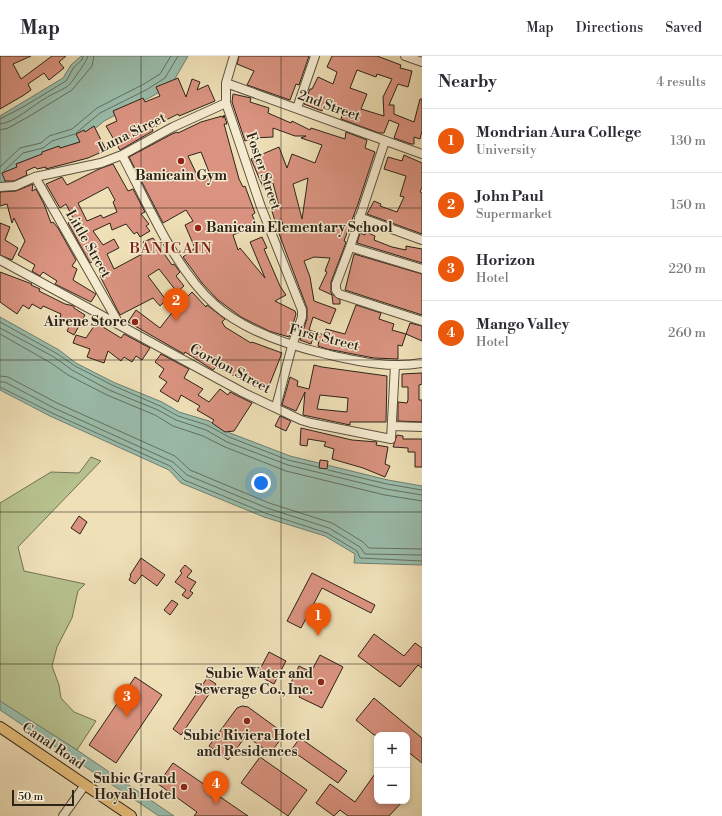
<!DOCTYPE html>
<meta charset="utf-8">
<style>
body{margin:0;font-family:"Libre Bodoni",serif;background:#f2f2f3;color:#2b2b33}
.controls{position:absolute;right:12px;bottom:12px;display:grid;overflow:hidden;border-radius:8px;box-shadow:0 2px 6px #0003}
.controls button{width:36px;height:36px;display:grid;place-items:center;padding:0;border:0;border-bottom:1px solid #e1e1e2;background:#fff;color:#2b2b33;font:20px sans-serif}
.scale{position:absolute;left:12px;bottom:10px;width:62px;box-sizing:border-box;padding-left:4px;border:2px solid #2c2319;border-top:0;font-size:11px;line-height:14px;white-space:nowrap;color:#2c2319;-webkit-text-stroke:3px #f5ebd0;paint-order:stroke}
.you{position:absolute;left:261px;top:427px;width:14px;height:14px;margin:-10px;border:3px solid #fff;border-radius:50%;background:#1a73e8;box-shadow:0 0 0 6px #1a73e833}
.badge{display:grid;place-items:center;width:26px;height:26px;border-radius:50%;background:#ea580c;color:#fff;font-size:13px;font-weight:700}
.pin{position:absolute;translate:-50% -33px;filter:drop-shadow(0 1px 2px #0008)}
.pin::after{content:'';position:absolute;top:21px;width:14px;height:12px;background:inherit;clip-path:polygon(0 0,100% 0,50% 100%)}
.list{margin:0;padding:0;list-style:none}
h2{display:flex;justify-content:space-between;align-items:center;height:52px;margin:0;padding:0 16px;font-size:17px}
h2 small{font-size:13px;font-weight:400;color:#7c7c81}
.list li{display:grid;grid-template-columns:26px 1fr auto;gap:12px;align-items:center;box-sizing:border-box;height:64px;padding:0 16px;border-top:1px solid #e1e1e2}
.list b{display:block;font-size:15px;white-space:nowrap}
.list p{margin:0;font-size:13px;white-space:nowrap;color:#7c7c81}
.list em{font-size:13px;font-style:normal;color:#7c7c81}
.map{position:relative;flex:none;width:422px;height:760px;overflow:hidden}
header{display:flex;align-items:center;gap:24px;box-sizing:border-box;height:56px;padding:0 20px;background:#fff;border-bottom:1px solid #e1e1e2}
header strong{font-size:19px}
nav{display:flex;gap:22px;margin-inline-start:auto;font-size:14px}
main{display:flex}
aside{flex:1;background:#fff}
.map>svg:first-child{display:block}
.green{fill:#b7c28f;stroke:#727254}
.water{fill:#9abdac;stroke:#6e7f71}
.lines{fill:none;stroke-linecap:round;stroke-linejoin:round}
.shore{stroke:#637062;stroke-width:1}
.building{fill:#da9380;stroke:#2c2319;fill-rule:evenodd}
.minor-casing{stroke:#5d5240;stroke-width:10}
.major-casing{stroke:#2c2319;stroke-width:12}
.minor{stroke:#f5ebd0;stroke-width:8}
.major{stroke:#e8c07c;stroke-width:10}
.grid{fill:none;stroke:#2c2319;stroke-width:1;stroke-opacity:0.55}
.poi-dot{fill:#8f2418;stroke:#f5ebd0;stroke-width:1.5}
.labels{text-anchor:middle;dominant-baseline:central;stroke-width:3;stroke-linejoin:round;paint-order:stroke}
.street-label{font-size:14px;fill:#2c2319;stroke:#f5ebd0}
.poi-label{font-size:14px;font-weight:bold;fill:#2c2319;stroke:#f5ebd0;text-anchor:end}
.neighbourhood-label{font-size:15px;letter-spacing:1px;fill:#7a1f14;stroke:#f5ebd0}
</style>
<header>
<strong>Map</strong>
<nav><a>Map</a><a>Directions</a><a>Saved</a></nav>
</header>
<main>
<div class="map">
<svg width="422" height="760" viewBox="0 0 422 760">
<rect width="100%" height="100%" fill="#efe0b7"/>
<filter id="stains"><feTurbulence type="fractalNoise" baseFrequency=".005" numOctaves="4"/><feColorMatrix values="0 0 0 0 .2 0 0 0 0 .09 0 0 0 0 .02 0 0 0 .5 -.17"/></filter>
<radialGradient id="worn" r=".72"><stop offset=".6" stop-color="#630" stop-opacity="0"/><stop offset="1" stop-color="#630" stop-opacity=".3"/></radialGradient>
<path class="green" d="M91,401L101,405L18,491L24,515L85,528L78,535L72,562L57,591L52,610L59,629L61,642L74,656L96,665L77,694L0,646V447L51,416L79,417Z"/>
<path class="water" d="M81,0H188L172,28L151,41L104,65L79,86L28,105L5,126L0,127V60L63,22L71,9Z
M0,261L59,294L76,307L113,326L162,346L179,356L209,365L230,377L290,400L388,424L422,430V509L354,507L355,498L325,480L264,461L181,427L169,414L50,360L0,334Z
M0,645L77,694L174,760H159L0,654Z"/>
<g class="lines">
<path class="shore" d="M0,63L23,51L66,25L74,11L82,4L83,0
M0,68C14,67 33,49 46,42C53,37 64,34 70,28C73,24 88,4 88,0
M0,74L8,72L28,61L72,34L92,10L94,0
M76,77L100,57L146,34L165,22L178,0
M0,111L20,92L41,87L49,80L72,73L97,52L144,28L160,18L171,0
M4,115L23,97L43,92L52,85L75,78
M0,266L56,297L75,310L112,329L160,350L178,360L207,369L229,381L288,404L318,411
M0,272L54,301L72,314L109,334L158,354L176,364L206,374L227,386L288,409L386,433L422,439
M0,278L51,307L68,319L107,339L155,359L173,370L203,380L225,391L286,415L385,439L422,445
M0,320L8,321L57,347L175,400L190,414L269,447L332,467L363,486L369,492L422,493
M0,326H5L54,352L173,406L187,419L267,452L329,472L360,491L365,498L422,499
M0,331L52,357L170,410L184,424L265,457L327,477L357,495L360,502L422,505
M328,414L387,428L422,434"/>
</g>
<path class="building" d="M0,0H31L13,8L21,23L52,0H66L59,6L64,12L49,24L44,17L28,28L31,34L24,39L0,53Z
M239,0H309L299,29L296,28L290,44L247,29L254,15L237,8Z
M332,0H377L401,9L400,12L412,15L408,31L398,28L389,49H394V58L414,66L420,43H422V75L420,83L414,81V88H411L394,82L399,68L389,64L384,77H379L341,63L343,56L324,49L322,55L304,48L310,33H312L318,21L333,28L337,16L327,11ZM357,14L376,21L377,18L392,23L383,41L384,60L361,53L367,38L350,32Z
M178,22L186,41L192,23L200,26L197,34L208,29L215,45L179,60L178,58L158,68L159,69L152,72L153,75L120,94L106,70L117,65L113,55L143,42L145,46L160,40L156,31Z
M233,38L251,42L250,46L269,52L268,57L291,67L292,65L310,74L311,72L345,83L346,76L367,84L365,92L375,96L358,148L344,185L346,186L345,189L331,226V237L340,244V248H333L332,239L319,233L327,216L325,215L330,202L314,201L304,205L310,221L314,245L336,253L330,268L313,261L309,274L324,279L326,273L345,278L356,249L381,257L379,263L394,268L392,274L406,278L402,290L398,289V303L374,302L327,293L318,290L319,284L313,282L311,288L300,284L307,263V252L278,175L284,172L281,163L275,165L271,152L279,150L273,127L263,131L251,103L279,91L287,112L292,98L315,107L322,89L301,82L306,80H295L273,72V81L254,82L245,85L232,46ZM308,122L302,163L293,128Z
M224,59L227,68H224L239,123L243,131L245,130L255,157L252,159L257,169L233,179L238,194L240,192L265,222L250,186L262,181L267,192L264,193L280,230L286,239L275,245L295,255L296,258L289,281L269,275L241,261L218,244L202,227L183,201L195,192L185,169L193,165L186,154L163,167L129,101L172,78L177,76L178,77L201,66L222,60L223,62ZM201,96L209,116L198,121L188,100Z
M94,70L106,94L88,102L46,113V111L37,113L35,111L26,115L27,119L14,125H5L2,117L17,111L16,108L42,98V96L59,90L60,92L80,86L76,78L84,74L85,76Z
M404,99L422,107V131L420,136L422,137V178L367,158L374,145L381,148L380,150L397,156L404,141L400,140L406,120L384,113L388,101L402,105Z
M113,108L128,135L133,133L145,156L141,158L149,168L146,170L150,175L140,181L137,176L134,178L126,168L112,174L110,167L93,175L103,189L114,183L119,192L107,198L114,213L144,197L143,196L147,193L143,186L153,182L172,209L174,208L180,216L176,220L184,230L177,236L159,213L148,220L166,244L160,250L153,242L120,259L100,220L104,218L97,203L90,207L68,167L74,164L66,148L60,152L46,128L62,121L67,129L99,113ZM108,131L115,144L113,146L117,156L103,162L101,159L87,165L78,147Z
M33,128L32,135L36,133L44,148L51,167L53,166L58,172L76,204L72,210L77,213L73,224L96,238L91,246L55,228L57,225L43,216L40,220L32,215L35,209L18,199L25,185L14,162L12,167L7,148L0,150V136L16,135Z
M0,167L10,171L5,184L18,192L12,204L0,199Z
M366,176L375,180L374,184L392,191L406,194V190L422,193V207L357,187L360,177L365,179Z
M354,198L422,218V259L345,234Z
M0,216L32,228L31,229L40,233L39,235L65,248L74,250V252L85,259L74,279L67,275L71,267L60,262L61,258L43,250L41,253L32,248L29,253L23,249L17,258L0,246Z
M192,236L206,251L207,249L225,263L222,266L225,271L251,287L252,286L282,297L269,330L264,328L263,334L216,311L213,314L185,296L184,298L128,266L136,254L160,272L174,254Z
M98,264L105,268L103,271L121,282L124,278L150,292L142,304L136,300L132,306L124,301L121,305L108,295L104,307L87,301L90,293L73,287L76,279L86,282Z
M410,267L422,270V285L406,278Z
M161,298L189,313L184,322L203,333L198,339L209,346L220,333L228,339L230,336L252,347L234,375L225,376L212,367L214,364L197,354L200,350L181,339L178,346L160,335L167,326L159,321L164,313L155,306Z
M314,309L322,311L387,320L386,366H350V369L303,359L305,336L296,355L282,349L290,321L298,325L297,330L309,333ZM320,339L348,342L347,356L317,353Z
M422,317V328L419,329V344H422V366L398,365V346L407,347L408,344V331H402V318Z
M280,360L291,365L286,375L275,370Z
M301,372L352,384L377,386L376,389L388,391L385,408L390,410L385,421L363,412L332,403L334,393L324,390L326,386L308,383L307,390L300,389Z
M397,379L403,380V383H422V411H415V396H408V392L393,391Z
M320,404L328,405L327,413L319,412Z
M79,460L87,466L80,478L71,472Z
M141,502L165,519L157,530L142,519L135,528L129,524L131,520L130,519Z
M185,509L192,515L187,521L196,526L190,535L193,537L188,543L182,539L186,534L175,526L182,517L180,515Z
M312,517L375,549L371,557L322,532L301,572L287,565Z
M172,544L178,548L170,559L164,554Z
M374,578L404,600L415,587L422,592V612L418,609L400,631L358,600Z
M269,596L286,605L274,628L257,619Z
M320,599L343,611L322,652L299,641L302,635L290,629L299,610L311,616Z
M135,621L162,639L116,707L89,689Z
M207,622L216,628L181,679L173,673Z
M374,642L422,682V707L407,695V679H374L356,664Z
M242,650L248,651L285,678L270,697L246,680L228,704L209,690L237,652Z
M300,682L347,715L338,727L291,694Z
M260,701L307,734L288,760L241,727Z
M173,707L211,733L210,734L248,760H194L197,756L158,728Z
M377,715V745H403L389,760H348L340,754L334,760L316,747L330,728L355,746Z"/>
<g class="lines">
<defs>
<path id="minor" d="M234,0L226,27V47L261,151L302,254V261L292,290L276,351
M405,0L422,6
M226,27L422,98
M297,52L315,0
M385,85L350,191L336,228V234L339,238L422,265
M122,99C147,146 174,212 214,248C244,275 287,289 326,298C357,305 390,313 422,307
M35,121L118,266
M0,131L15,130L35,121L101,107L122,99L173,71L226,47
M359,161L422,184
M350,191L422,213
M0,204L244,337L301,364L311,367L391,383L395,309
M392,370L422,371
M63,760L85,729"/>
<path id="major" d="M0,671L131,760"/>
</defs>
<use href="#minor" class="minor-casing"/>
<use href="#major" class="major-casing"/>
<use href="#minor" class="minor"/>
<use href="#major" class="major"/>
</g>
<path class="grid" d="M141,0V760M281,0V760M0,152H422M0,304H422M0,456H422M0,608H422"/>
<g class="poi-dot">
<circle cx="181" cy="105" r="4"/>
<circle cx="198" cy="172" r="4"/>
<circle cx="135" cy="266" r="4"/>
<circle cx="321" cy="626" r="4"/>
<circle cx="247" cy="665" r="4"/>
<circle cx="184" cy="731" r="4"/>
</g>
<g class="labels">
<g class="street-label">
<text transform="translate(329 50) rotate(20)">2nd Street</text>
<text transform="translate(132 77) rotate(-26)">Luna Street</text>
<text transform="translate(263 115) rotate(71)">Foster Street</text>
<text transform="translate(88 188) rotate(60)">Little Street</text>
<text transform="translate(324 282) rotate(14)">First Street</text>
<text transform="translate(230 313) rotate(28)">Gordon Street</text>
<text transform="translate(53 690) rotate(34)">Canal Road</text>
</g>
<g class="poi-label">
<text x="181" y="120" text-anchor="middle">Banicain Gym</text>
<text x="206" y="172" text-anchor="start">Banicain Elementary School</text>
<text x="127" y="266">Airene Store</text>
<text x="313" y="618">Subic Water and<tspan x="313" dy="16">Sewerage Co., Inc.</tspan></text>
<text x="247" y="680" text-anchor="middle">Subic Riviera Hotel<tspan x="247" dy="16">and Residences</tspan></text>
<text x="176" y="723">Subic Grand<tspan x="176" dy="16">Hoyah Hotel</tspan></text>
</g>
<g class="neighbourhood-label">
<text x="171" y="192">BANICAIN</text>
</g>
</g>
<rect width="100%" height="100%" filter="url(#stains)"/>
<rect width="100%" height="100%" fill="url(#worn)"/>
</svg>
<div class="controls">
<button>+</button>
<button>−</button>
</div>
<div class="scale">50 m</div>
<div class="you"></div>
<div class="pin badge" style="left:318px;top:580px">1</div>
<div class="pin badge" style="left:176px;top:265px">2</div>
<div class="pin badge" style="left:127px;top:661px">3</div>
<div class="pin badge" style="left:216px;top:748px">4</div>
</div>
<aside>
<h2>Nearby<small>4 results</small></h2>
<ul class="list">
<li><span class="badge">1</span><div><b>Mondrian Aura College</b><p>University</p></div><em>130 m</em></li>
<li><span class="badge">2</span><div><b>John Paul</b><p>Supermarket</p></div><em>150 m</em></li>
<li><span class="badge">3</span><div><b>Horizon</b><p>Hotel</p></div><em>220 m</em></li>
<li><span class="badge">4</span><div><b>Mango Valley</b><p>Hotel</p></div><em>260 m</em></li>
</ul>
</aside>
</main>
